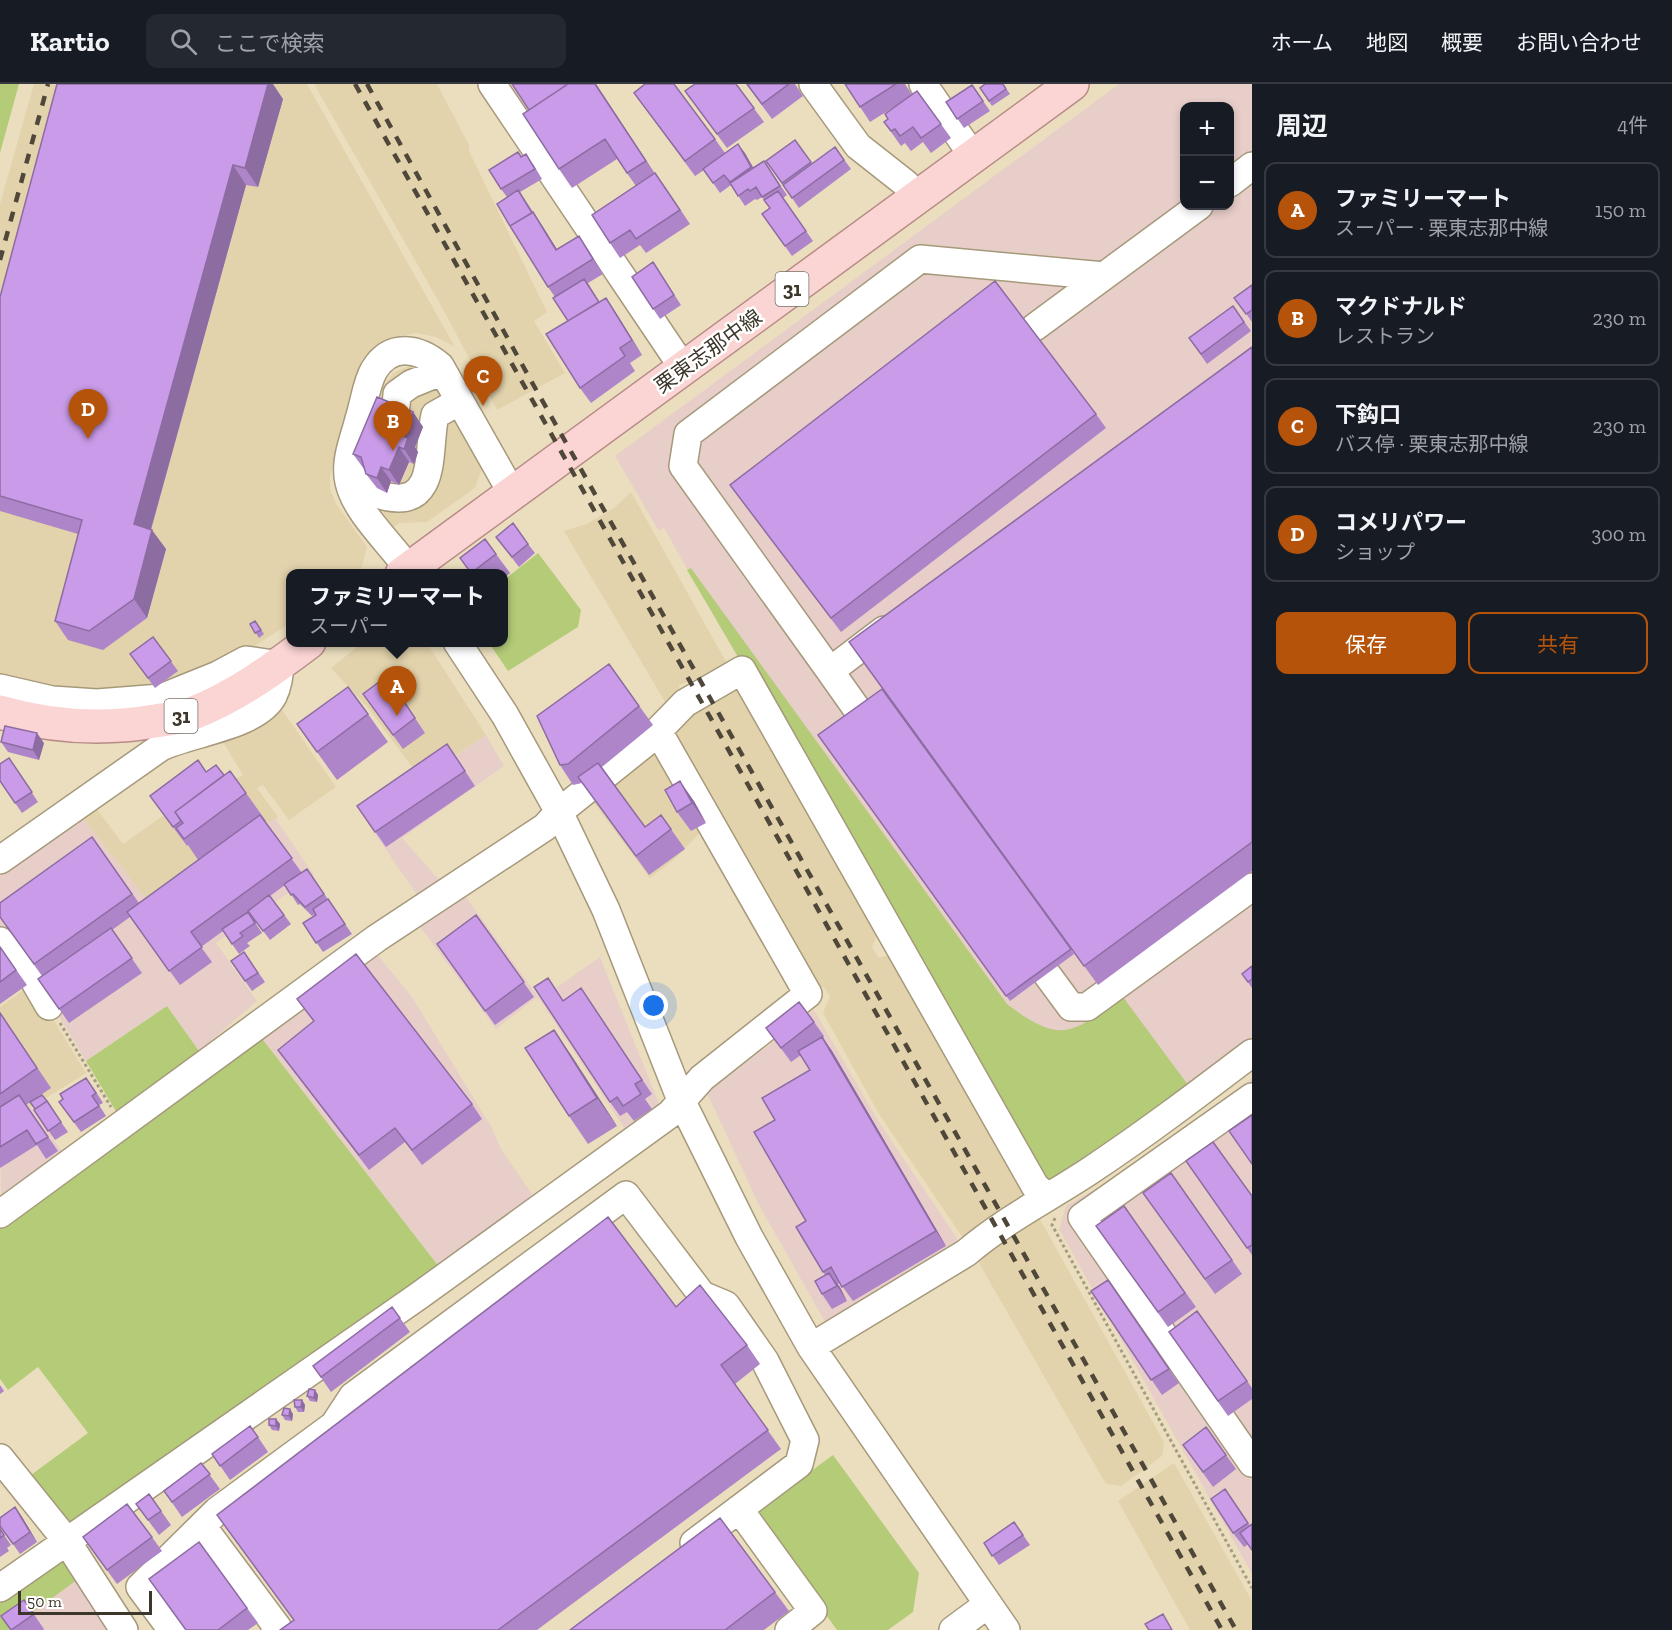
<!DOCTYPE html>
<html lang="ja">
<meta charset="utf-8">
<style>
body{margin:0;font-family:"Zilla Slab","Noto Sans JP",serif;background:#242831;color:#f1f3f6}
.controls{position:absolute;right:18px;top:18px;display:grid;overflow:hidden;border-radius:12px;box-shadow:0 3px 9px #0003}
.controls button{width:54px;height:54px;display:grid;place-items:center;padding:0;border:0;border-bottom:2px solid #363941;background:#171b24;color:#f1f3f6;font:30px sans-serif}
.scale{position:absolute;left:18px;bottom:15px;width:134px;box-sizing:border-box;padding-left:6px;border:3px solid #3d372b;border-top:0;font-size:16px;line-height:21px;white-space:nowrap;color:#3d372b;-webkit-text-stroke:4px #fff;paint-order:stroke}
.you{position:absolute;left:654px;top:922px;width:21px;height:21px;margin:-15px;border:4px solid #fff;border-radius:50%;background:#1a73e8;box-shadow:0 0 0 9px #1a73e833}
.badge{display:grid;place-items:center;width:39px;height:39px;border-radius:50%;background:#b45309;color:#fff;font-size:20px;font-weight:700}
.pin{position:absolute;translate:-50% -50px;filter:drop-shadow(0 2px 3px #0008)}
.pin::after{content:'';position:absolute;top:32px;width:21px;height:18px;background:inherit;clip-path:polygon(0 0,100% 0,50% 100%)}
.popup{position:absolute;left:286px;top:485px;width:222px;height:78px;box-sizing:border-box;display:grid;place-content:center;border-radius:12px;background:#171b24;filter:drop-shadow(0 2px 4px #0005);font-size:20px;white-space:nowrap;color:#9ea1a6}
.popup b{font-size:22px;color:#f1f3f6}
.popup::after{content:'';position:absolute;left:50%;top:100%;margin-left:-12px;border:12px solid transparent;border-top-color:#171b24}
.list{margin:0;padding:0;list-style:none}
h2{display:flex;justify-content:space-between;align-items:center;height:78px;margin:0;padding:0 24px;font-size:26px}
h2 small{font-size:20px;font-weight:400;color:#9ea1a6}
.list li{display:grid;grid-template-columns:39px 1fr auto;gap:18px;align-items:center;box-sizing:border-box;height:96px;margin:0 12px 12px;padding:0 12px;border:2px solid #363941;border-radius:12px}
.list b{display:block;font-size:22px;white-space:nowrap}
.list p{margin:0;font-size:20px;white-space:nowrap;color:#9ea1a6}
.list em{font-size:20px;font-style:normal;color:#9ea1a6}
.actions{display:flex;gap:12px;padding:18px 24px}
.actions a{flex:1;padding:14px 0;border:2px solid #b45309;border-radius:12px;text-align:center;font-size:21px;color:#b45309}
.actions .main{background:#b45309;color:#fff}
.icon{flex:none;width:33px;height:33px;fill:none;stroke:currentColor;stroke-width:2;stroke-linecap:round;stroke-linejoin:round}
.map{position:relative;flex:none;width:1252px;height:1546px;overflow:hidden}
header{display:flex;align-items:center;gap:36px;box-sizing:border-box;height:84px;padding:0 30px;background:#171b24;border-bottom:2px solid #363941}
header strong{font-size:28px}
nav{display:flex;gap:33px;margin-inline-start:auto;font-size:21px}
.search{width:420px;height:54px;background:#242831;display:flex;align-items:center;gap:15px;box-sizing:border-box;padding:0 21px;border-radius:12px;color:#9ea1a6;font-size:22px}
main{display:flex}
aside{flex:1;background:#171b24}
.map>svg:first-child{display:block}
.built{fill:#e3d3ac}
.industrial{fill:#e8cec9;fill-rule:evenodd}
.green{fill:#b4cc78}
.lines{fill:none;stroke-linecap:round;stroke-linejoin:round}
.minor-casing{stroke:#a6997b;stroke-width:30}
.major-casing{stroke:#b78b86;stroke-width:36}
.path{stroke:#a59b83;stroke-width:3;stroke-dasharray:3 3;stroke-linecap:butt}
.minor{stroke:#fff;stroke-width:27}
.major{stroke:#fbd4d4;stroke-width:33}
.rail{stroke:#4f483a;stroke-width:4.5;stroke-dasharray:10 10;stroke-linecap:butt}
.wall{fill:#ad85c8}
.shaded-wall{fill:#8d6ca2}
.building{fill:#c99be8;stroke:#8d6ca2;stroke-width:1.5}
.labels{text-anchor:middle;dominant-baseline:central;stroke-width:5;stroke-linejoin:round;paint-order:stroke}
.shield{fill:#fff;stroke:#77736b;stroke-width:1.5}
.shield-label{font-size:20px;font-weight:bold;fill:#3d372b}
.street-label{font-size:21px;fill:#3d372b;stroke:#fff}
</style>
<header>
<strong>Kartio</strong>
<div class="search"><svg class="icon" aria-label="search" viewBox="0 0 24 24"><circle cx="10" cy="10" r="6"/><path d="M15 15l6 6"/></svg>ここで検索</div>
<nav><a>ホーム</a><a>地図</a><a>概要</a><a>お問い合わせ</a></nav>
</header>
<main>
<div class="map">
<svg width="1252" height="1546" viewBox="0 0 1252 1546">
<rect width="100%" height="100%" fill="#ebdebe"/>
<path class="built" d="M34,0H307L455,263L436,253L416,249L399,252L374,262L361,277L330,392V405L336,420L367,463L360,489L290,490V539L234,575L165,603L96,611L0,596V120Z
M314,0H437L469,61V67L547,228L534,237L565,289L497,326L439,218Z
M411,281L430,289L483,382L475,404L427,438L399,439L394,443L365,405L362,385L384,301L393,289Z
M631,408L729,583L679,601L680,608L668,623L564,447L587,440L614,424Z
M362,559H427L486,651L421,695L369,625L331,584Z
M738,598L878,849L872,863L878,873L887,872L894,874L1029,1115L965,1157L879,1030L823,929L830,912L824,903H813L670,649L680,638Z
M280,623L336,703L289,736L263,701L257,704L278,733L154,825L82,733L96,724L123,760L164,731L243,691L220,653Z
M653,664L708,740L676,774L650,794L590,714Z
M32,900L86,989L0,1043V923Z
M1037,1130L1164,1358L1162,1372L1121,1402L1106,1400L976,1174L1021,1146Z
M1174,1379L1252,1517V1546H1190L1118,1417Z"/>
<path class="industrial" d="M1119,0H1252V957L1048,1100L740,578L664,444L659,447L615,372ZM1184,22H1230V122H1184Z
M486,651L504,682L402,754L440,797L417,811L365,735Z
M82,733L154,825L275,734L314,791L216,859L257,917L199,967L167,922L86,977L42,904L0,850V792Z
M463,809L540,915L600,873L660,1022L625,1045L540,916L536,914L496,945L418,840Z
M376,869L412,913L492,1044L501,1065L532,1110L528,1118L440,1184L260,952Z
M814,926L879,1038L960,1159L828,1243L759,1121L707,1009Z
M1252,994V1490L1059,1145L1066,1122L1119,1091Z
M31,1023L62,1068L1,1114L0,1043Z
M61,1472L109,1546H0Z"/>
<path class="green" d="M0,0H19L0,69Z
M538,469L581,526L578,543L508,587L489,559L504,558V496Z
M691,484L1007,920C1061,961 1071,950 1123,913L1191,1005L1048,1100L687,486Z
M167,922L199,967L117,1029L86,977Z
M260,952L440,1184L69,1442L31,1391L88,1349L38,1283L8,1306L0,1295V1143Z
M833,1371L919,1489L913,1528L888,1546H837L757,1436L758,1426Z
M61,1472L77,1496L8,1546H0V1516Z"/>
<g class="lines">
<defs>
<path id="minor" d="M492,0L684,285
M813,0L858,62L905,99L917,112
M923,0L973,72
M1230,99L1252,82
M1035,243L1199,122
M396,322L397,310L411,300L443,287
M368,391C369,404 375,411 388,413C439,422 427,364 435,331L460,317
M412,490C394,462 356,430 349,398C344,377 354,355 359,335C364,320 366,300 374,286C391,258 419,264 440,282L512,409
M884,546L830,587L683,382L688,350L920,175L1104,192
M457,558L505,631L559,728L606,826L681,1016L749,1153L811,1263L1006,1546
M830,587L876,652
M0,604L52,616L97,619L161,614L218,591L246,576L280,581C279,592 278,602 273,612C257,642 190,649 161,663L0,776
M0,857L31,891L49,922
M1026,862L1071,923H1087L1252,803
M1252,1013L1082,1133L1252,1379
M0,1130L377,854L545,743L559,728L649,656L685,619L742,586L1035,1102L1046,1112
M811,1263L966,1169C1003,1137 1047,1115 1088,1088C1144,1051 1198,1010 1252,969
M0,1374L66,1456L124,1546
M739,1425L813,1527L789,1546
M202,1442L278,1544L275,1546
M0,1504L420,1211L670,1030L702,994L808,910L658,647
M172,1546L140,1503L217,1427L334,1341L353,1312L626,1111L702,1211L726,1221L765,1277L805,1356L799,1380L694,1459
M953,1546L987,1521"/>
<path id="major" d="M402,490L1072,0
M0,628C52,643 102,646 155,637C167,635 180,634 191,630C235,613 272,586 309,558"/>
</defs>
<use href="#minor" class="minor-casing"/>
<use href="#major" class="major-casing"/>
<path class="path" d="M60,939L111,1023
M1055,1134L1052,1141L1252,1504"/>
<use href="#minor" class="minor"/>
<use href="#major" class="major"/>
<path class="rail" d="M355,0L1222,1546
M367,0L534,302L1236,1546
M0,176L48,0"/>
</g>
<path class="wall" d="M596,0L655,90L666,104L690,140L646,169L640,161L620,174L610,159L636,102L617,75L572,104L559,85Z
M736,0L764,38L727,64L685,7Z
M746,0H795L803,12L772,35Z
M845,0H905L912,11L917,7L951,54L931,69L923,58L911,67L905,59L901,62L884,38L888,35L905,16L870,38Z
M1003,0L1010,10L992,22L980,4Z
M972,1L990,27L964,44L946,18Z
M634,9L715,55L725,69L738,60L753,84L764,77L787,111L783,114L813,157L792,172L762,130L770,124L762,113L757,116L755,115L745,122L731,101L720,109L704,86L695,92Z
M283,15L258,103L246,101L151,446L166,465L147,534L103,566L68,556L55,537L78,450L0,427V213Z
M795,56L812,80L835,63L851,85L799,124L766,77Z
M518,68L521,73L533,80L542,95L520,108L543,143L557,166L579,152L603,190L588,199L599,218L616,229L642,271L630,279L635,287L591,319L580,304L568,237L555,213L548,203L507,113L501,105Z
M653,178L681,221L660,235L632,193Z
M1252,201V238L1245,228Z
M1233,222L1251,247L1207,280L1189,254Z
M1252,263V787L1098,901L862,577Z
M413,328L423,343L415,363L418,368L414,380L409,378L399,401L391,397L387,409L377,404L366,390L365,385H364L353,370Z
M1096,330L1106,344L841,548L730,401Z
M496,453L528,460L535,469L519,483Z
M485,455L510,489L504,494V489H471L460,474Z
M255,537L264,550L259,554L250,540Z
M153,553L178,587L155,604L130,570Z
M609,580L653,641L602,683L645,743L661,731L685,765L649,791L582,699L573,701L560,681Z
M882,605L1074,870L1010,917L818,651Z
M397,607L425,649L403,665L363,610Z
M368,630L388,658L337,696L297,640Z
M1,658L44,659L39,676L8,668Z
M447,660L475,702L386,763L357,722Z
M9,674L38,718L22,729L0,697Z
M206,688L246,709L266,737L265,738L302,789L307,785L352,850L323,868L303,839L316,831V830L312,832L300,820L298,821L285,801L270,812L291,840L270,856L249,828H248L262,849L247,859L250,862L239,870L223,847L201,863L212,878L180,901L130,833L112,846L142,889L69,939L38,895L42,892L0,833L92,753L139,819L198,776L188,761L187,762L150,712Z
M694,717L706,739L691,747L677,728Z
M476,831L534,913L495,941L437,860Z
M0,863L27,901L0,920Z
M244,868L265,898L252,907L231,877Z
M1252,882V904L1242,890Z
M581,904L652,1010L645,1015L652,1025L634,1037L627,1028L620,1032L610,1018L563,916Z
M297,915L472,1020L482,1035L422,1081L405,1058L369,1086L278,966L314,938Z
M0,928L51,1004L26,1021L58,1067L46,1075L37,1061L0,1084Z
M814,938L824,952L823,954L832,967L946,1162L853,1217L840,1199L837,1200L847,1217L832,1225L822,1210L825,1191L796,1143L806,1137L775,1036L810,986L801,971L791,978L766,944Z
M554,946L573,974L617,1042L588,1060L569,1032Z
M93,1003L103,1019L99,1021L106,1032L81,1048L59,1018Z
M42,1011L68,1048L55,1056L34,1026Z
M1186,1077L1252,1112V1171Z
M1171,1089L1242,1190L1215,1210L1143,1109Z
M1124,1122L1196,1223L1168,1243L1096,1142Z
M1108,1196L1179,1299L1162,1311L1091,1207Z
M392,1223L410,1248L331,1308L313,1282Z
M676,1223L747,1261L760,1280L735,1300L781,1365L537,1546H280L294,1536L217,1431Z
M1197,1227L1252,1304V1315L1228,1332L1169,1248Z
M0,1301L4,1307L0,1310Z
M315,1306L318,1311L317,1318L310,1317L307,1312Z
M302,1316L305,1321L304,1328H298L295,1323Z
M293,1330L292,1337L285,1336L282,1331Z
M276,1335L280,1340L279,1347L272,1346L269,1341Z
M1206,1343L1236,1385L1213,1403L1183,1361Z
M258,1353L268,1368L230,1396L212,1370Z
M201,1379L220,1405L182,1433L164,1407Z
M1225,1405L1250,1442L1248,1460L1244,1463L1233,1449Z
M149,1410L171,1441L159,1451L136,1420Z
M15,1423L22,1433L37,1458L20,1470L1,1443L0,1444V1433Z
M1014,1438L1030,1461L999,1481L984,1459Z
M0,1445L11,1461L7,1464L9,1467L0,1473Z
M83,1453H152L162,1467L117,1500Z
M199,1458L258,1539L248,1546H185Z
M775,1508L789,1527L764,1546H570Z
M24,1516L44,1545L43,1546H11Z"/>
<path class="shaded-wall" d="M268,0H273L283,15L258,103L245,84Z
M595,0H596L659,96L646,77Z
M738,60L745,69L758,92L751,83Z
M233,81L246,101L147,459L134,440Z
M533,128L543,143L567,181L556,166Z
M579,152L589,167L603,190L593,175Z
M606,214L616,229L642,271L632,256Z
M413,328L423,343L415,363L418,368L414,380L404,365L403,352Z
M399,363L409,378L399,401L389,386Z
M381,383L391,397L387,409L377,394Z
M152,446L166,465L147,534L134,515Z
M37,649L44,659L39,676L33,666Z
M680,697L694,717L706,739L692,719Z
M554,946L573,974L617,1042L597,1014Z
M822,953L832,967L946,1162L936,1147Z
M829,1189L840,1203L847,1217L837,1202Z
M315,1306L318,1311L317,1318L314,1314Z
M302,1316L305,1321L304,1328L301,1323Z
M290,1325L293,1330L292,1337L289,1332Z
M276,1335L280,1340L279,1347L276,1342Z
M15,1423L22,1433L37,1458L30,1448Z"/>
<path class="building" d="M57,0H268L245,84L233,81L134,440L152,446L134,515L89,547L55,537L82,436L0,412V213Z
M512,0H568L529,26Z
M568,0H595L646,77L627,89L605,55L559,85L523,30Z
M645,0H674L715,55L685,77L634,9Z
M695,0H736L754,24L717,50L685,7Z
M747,0H789L762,20Z
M845,0H896L860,23Z
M985,0H1003L1006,5L989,17L980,4Z
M972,1L983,17L957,35L946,18Z
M917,7L941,40L921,54L913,43L900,52L895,45L891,47L884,38L888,35L885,30Z
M795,56L811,78L782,99L766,77Z
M738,60L751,83L730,98L724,91L713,99L703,85Z
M835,63L844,76L792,114L783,101Z
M518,68L521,73L526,70L535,85L501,105L489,86Z
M764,77L780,102L762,113L756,103L750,107L748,105L738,112L730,99Z
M655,89L680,126L636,155L630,146L610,159L592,131Z
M518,106L532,129L510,142L497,120Z
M778,107L806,147L785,162L762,130L770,124L764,116Z
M533,128L556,166L579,152L593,175L548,203L510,142Z
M653,178L674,211L653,225L632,193Z
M584,195L599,218L568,237L553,214Z
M995,197L1096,330L831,534L730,401Z
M1252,201V226L1246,230L1234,214Z
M606,214L632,256L620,264L625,272L580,304L546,250Z
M1233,222L1244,238L1201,270L1189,254Z
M1252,263V758L1084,882L849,558Z
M377,313L413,328L403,352L408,354L404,365L399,363L389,386L381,383L377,394L366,390L361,373L353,370Z
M513,439L528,460L512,473L496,453Z
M485,455L496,470L471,489L460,474Z
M255,537L261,546L255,549L250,540Z
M153,553L171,577L148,594L130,570Z
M609,580L639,622L568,680L560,681L537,632Z
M387,592L415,634L393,651L363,610Z
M348,603L368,630L317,668L297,640Z
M882,605L1071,865L1006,912L818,651Z
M5,642L37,649L33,666L1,658Z
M447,660L465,687L375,748L357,722Z
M9,674L32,708L15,719L0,697V680Z
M198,676L206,688L216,681L224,691L175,728L181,737L173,743L150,712Z
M598,679L645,743L661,731L671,745L636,772L578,693Z
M230,687L246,709L184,755L176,744L183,739L175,728Z
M680,697L692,719L677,728L665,706Z
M260,731L292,774L191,848L202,863L169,887L127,828Z
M92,753L132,810L34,880L0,833V819Z
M307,785L324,810L305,823L293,810L291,811L284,800Z
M269,811L284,831L263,847L248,827Z
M328,815L345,840L316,859L303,839L316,831L313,825Z
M248,828L255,839L240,849L243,852L232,860L222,845Z
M476,831L524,898L485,927L437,860Z
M111,844L132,874L59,925L38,895Z
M0,863L16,886L0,898Z
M244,868L258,889L245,897L231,877Z
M356,870L472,1020L412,1066L395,1044L359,1071L278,966L314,937L297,915Z
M1252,882V895L1248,898L1242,890Z
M548,894L563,917L581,904L642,996L635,1000L641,1010L623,1022L617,1013L610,1018L534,903Z
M799,918L814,938L781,964L766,944Z
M0,929L37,984L0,1010Z
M554,946L597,1014L569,1032L525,964Z
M822,953L936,1147L842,1203L831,1183L823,1188L796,1143L806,1137L754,1048L775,1036L762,1014L810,986L798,967Z
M86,994L96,1009L92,1012L99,1022L74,1038L59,1018L63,1015L60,1010Z
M19,1011L48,1053L36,1060L27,1046L0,1063V1023Z
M42,1011L47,1017L35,1025L30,1018Z
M47,1017L61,1038L48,1047L34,1026Z
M1252,1031V1080L1229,1047Z
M1213,1058L1252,1112V1161L1247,1164L1186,1077Z
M1171,1089L1232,1176L1205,1195L1143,1109Z
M1124,1122L1185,1209L1158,1228L1096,1142Z
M608,1133L676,1223L700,1201L747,1261L721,1281L768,1346L498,1546H280L294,1536L217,1431Z
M829,1189L837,1202L822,1210L815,1197Z
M1108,1196L1169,1285L1151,1296L1091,1207Z
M392,1223L400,1234L321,1293L313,1282Z
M1197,1227L1247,1297L1218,1317L1169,1248Z
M309,1305L315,1306L314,1314L307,1312Z
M294,1316H302L301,1323H295Z
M284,1324L290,1325L289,1332L282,1331Z
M269,1335H276V1342L269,1341Z
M250,1342L258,1353L220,1382L212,1370Z
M1206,1343L1226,1371L1203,1388L1183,1361Z
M201,1379L210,1390L172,1418L164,1407Z
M1225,1405L1248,1439L1233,1449L1211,1415Z
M149,1410L161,1427L148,1436L136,1420Z
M127,1420L152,1453L107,1486L83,1453Z
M15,1423L30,1448L13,1460L0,1442V1434Z
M720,1434L775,1508L725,1546H570Z
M1014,1438L1023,1451L992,1472L984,1459Z
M1252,1440V1466L1240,1449Z
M0,1445L4,1451L0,1454Z
M199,1458L247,1524L218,1546H186L149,1495Z
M24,1516L34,1530L11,1546L1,1532Z
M1163,1530L1172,1546H1149L1145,1540Z"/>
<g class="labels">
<g class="shield">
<rect x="775.5" y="188" width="33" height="34" rx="4.5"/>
<rect x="164.5" y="615" width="33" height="34" rx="4.5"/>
</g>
<g class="shield-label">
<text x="792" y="205">31</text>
<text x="181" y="632">31</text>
</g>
<g class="street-label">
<text transform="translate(708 267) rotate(-36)">栗東志那中線</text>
</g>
</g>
</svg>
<div class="controls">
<button>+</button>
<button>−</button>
</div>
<div class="scale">50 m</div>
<div class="you"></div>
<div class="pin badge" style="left:397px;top:632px">A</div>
<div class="popup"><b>ファミリーマート</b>スーパー</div>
<div class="pin badge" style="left:393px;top:367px">B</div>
<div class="pin badge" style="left:483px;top:322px">C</div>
<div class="pin badge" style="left:88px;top:355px">D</div>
</div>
<aside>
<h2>周辺<small>4件</small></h2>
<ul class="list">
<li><span class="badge">A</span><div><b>ファミリーマート</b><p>スーパー · 栗東志那中線</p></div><em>150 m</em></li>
<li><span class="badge">B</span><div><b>マクドナルド</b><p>レストラン</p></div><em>230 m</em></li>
<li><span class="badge">C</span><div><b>下鈎口</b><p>バス停 · 栗東志那中線</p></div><em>230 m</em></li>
<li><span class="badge">D</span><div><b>コメリパワー</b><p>ショップ</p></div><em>300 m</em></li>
</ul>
<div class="actions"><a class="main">保存</a><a>共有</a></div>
</aside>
</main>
